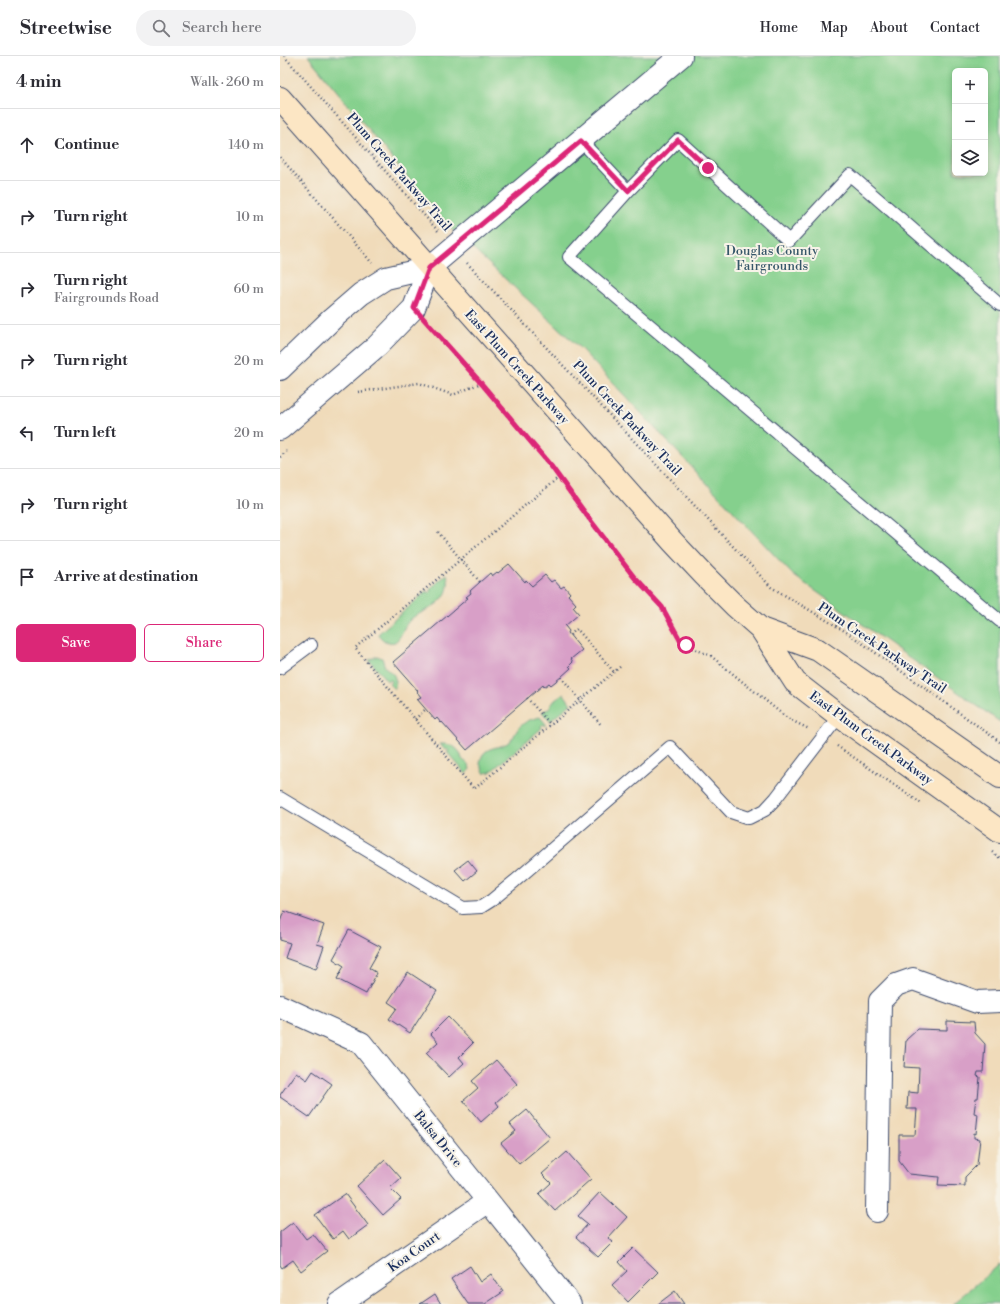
<!DOCTYPE html>
<meta charset="utf-8">
<style>
body{margin:0;font-family:"Libre Bodoni",serif;background:#f2f2f3;color:#2b2b33}
.controls{position:absolute;right:12px;top:12px;display:grid;overflow:hidden;border-radius:6px;box-shadow:0 2px 6px #0003}
.controls button{width:36px;height:36px;display:grid;place-items:center;padding:0;border:0;border-bottom:1px solid #e1e1e2;background:#fff;color:#2b2b33;font:20px sans-serif}
.stop{position:absolute;width:12px;height:12px;margin:-9px;border:3px solid #db2777;border-radius:50%;background:#fff}
.stop.end{background:#db2777;border-color:#fff;box-shadow:0 1px 4px #0008}
.list{margin:0;padding:0;list-style:none}
h2{display:flex;justify-content:space-between;align-items:center;height:52px;margin:0;padding:0 16px;font-size:17px}
h2 small{font-size:13px;font-weight:400;color:#7c7c81}
.list li{display:grid;grid-template-columns:26px 1fr auto;gap:12px;align-items:center;box-sizing:border-box;height:72px;padding:0 16px;border-top:1px solid #e1e1e2}
.list b{display:block;font-size:15px;white-space:nowrap}
.list p{margin:0;font-size:13px;white-space:nowrap;color:#7c7c81}
.list em{font-size:13px;font-style:normal;color:#7c7c81}
.actions{display:flex;gap:8px;padding:12px 16px}
.actions a{flex:1;padding:9px 0;border:1px solid #db2777;border-radius:6px;text-align:center;font-size:14px;color:#db2777}
.actions .main{background:#db2777;color:#fff}
.icon{flex:none;width:22px;height:22px;fill:none;stroke:currentColor;stroke-width:2;stroke-linecap:round;stroke-linejoin:round}
.map{position:relative;flex:none;width:720px;height:1248px;overflow:hidden}
header{display:flex;align-items:center;gap:24px;box-sizing:border-box;height:56px;padding:0 20px;background:#fff;border-bottom:1px solid #e1e1e2}
header strong{font-size:19px}
nav{display:flex;gap:22px;margin-inline-start:auto;font-size:14px}
.search{width:280px;height:36px;background:#f2f2f3;display:flex;align-items:center;gap:10px;box-sizing:border-box;padding:0 14px;border-radius:22px;color:#7c7c81;font-size:15px}
main{display:flex}
aside{flex:1;background:#fff}
.map>svg:first-child{display:block}
.green{fill:#85d08d;stroke:#508076;fill-rule:evenodd}
.building{fill:#d89fc7}
.lines{fill:none;stroke-linecap:round;stroke-linejoin:round}
.service-casing{stroke:#3b496c;stroke-width:14}
.minor-casing{stroke:#3b496c;stroke-width:24}
.tertiary-casing{stroke:#3b496c;stroke-width:24}
.secondary-casing{stroke:#3b496c;stroke-width:24}
.path{stroke:#3b496c;stroke-width:2.5;stroke-dasharray:1 3;stroke-linecap:butt}
.service{stroke:#fff;stroke-width:12}
.minor{stroke:#fff;stroke-width:22}
.tertiary{stroke:#fff;stroke-width:22}
.secondary{stroke:#fce6c4;stroke-width:22}
.route{stroke:#db2777;stroke-width:5}
.labels{text-anchor:middle;dominant-baseline:central;stroke-width:4;stroke-linejoin:round;paint-order:stroke}
.street-label{font-size:13px;fill:#1b2f5e;stroke:#f7f3e8}
.park-label{font-size:13px;fill:#36576a;stroke:#f7f3e8}
</style>
<header>
<strong>Streetwise</strong>
<div class="search"><svg class="icon" aria-label="search" viewBox="0 0 24 24"><circle cx="10" cy="10" r="6"/><path d="M15 15l6 6"/></svg>Search here</div>
<nav><a>Home</a><a>Map</a><a>About</a><a>Contact</a></nav>
</header>
<main>
<aside>
<h2>4 min<small>Walk · 260 m</small></h2>
<ul class="list">
<li><svg class="icon" aria-label="ahead" viewBox="0 0 24 24"><path d="M12 20V5M6 11l6-6 6 6"/></svg><div><b>Continue</b></div><em>140 m</em></li>
<li><svg class="icon" aria-label="right" viewBox="0 0 24 24"><path d="M7 20v-9h11M14 6l5 5-5 5"/></svg><div><b>Turn right</b></div><em>10 m</em></li>
<li><svg class="icon" aria-label="right" viewBox="0 0 24 24"><path d="M7 20v-9h11M14 6l5 5-5 5"/></svg><div><b>Turn right</b><p>Fairgrounds Road</p></div><em>60 m</em></li>
<li><svg class="icon" aria-label="right" viewBox="0 0 24 24"><path d="M7 20v-9h11M14 6l5 5-5 5"/></svg><div><b>Turn right</b></div><em>20 m</em></li>
<li><svg class="icon" aria-label="left" viewBox="0 0 24 24"><path d="M17 20v-9H6M10 6l-5 5 5 5"/></svg><div><b>Turn left</b></div><em>20 m</em></li>
<li><svg class="icon" aria-label="right" viewBox="0 0 24 24"><path d="M7 20v-9h11M14 6l5 5-5 5"/></svg><div><b>Turn right</b></div><em>10 m</em></li>
<li><svg class="icon" aria-label="arrive" viewBox="0 0 24 24"><path d="M6 21V4h12l-3 4 3 4H6"/></svg><div><b>Arrive at destination</b></div></li>
</ul>
<div class="actions"><a class="main">Save</a><a>Share</a></div>
</aside>
<div class="map">
<svg width="720" height="1248" viewBox="0 0 720 1248">
<rect width="100%" height="100%" fill="#f7f3e8"/>
<filter id="ink" filterUnits="userSpaceOnUse"><feTurbulence type="fractalNoise" baseFrequency=".025" numOctaves="2"/><feDisplacementMap in="SourceGraphic" scale="8" xChannelSelector="R" yChannelSelector="G"/><feConvolveMatrix kernelMatrix="1 2 1 2 8 2 1 2 1" color-interpolation-filters="sRGB"/></filter>
<filter id="wash" filterUnits="userSpaceOnUse"><feTurbulence type="fractalNoise" baseFrequency=".012" numOctaves="4" result="noise"/><feDisplacementMap in="SourceGraphic" scale="16" xChannelSelector="R" yChannelSelector="G"/><feGaussianBlur stdDeviation="0.9" result="paint"/><feColorMatrix in="noise" values="0 0 0 0 0 0 0 0 0 0 0 0 0 0 0 0 0 1.4 0 .05"/><feComposite in="paint" operator="in"/></filter>
<g filter="url(#wash)">
<rect width="100%" height="100%" fill="#f0dbba"/>
<path class="green" d="M28,0H720V666L513,519L301,293L167,169ZM675,15H705V117H675Z
M167,518C172,537 161,547 145,555C139,558 133,560 129,565C123,571 122,581 115,586C107,588 102,584 98,578L147,535L149,537L151,535L150,533Z
M97,600L102,602L105,611L114,619L116,625L114,633L109,628L111,626L110,624L107,625L89,604Z
M284,638L291,648L270,665L262,656L268,653L275,644Z
M260,661L266,668L265,670L263,668L261,670L262,672L209,717L207,716L205,718L200,708C202,687 221,695 231,684C234,681 235,677 238,673C243,666 251,663 260,661Z
M160,688C168,688 175,689 180,697C181,699 181,701 182,703C186,707 188,706 190,713L186,718L167,696L169,695L167,693L165,694Z
M720,1208V1248H673Z"/>
<g id="blocks">
<path class="building" d="M229,508L245,526L246,524L252,530L265,519L271,526L274,524L281,532L284,530L290,537L288,539L296,548L293,551L299,558L285,570L289,575L288,577L302,594L291,603L293,606L289,610L291,612L281,621L271,629L269,627L264,631L263,629L187,694L162,666L161,667L157,662L155,664L137,643L141,641L137,636L138,635L113,606L188,542L186,541L191,537L190,535L210,517L212,520L217,516L218,517Z
M188,804L197,815L185,825L175,814Z
M4,855L44,869L37,888L44,890L36,913L5,902L10,887L0,884V866Z
M69,874L101,891L89,912L97,917L86,938L57,923L64,910L53,903Z
M128,916L157,935L130,977L109,963L117,952L108,946Z
M168,961L193,987L179,1001L184,1007L169,1021L146,997L158,986L151,978Z
M667,965L694,966L695,977L705,988L703,1016H698L697,1020L700,1021L698,1042H696L694,1057L698,1058L696,1078L694,1077V1082L700,1083L697,1109L685,1121V1130L658,1129L659,1121L629,1118L619,1105V1079H635L637,1053H627L628,1036L638,1037L639,1012L624,1011L626,984L638,973L667,974Z
M216,1004L237,1028L216,1046L219,1050L201,1066L183,1045L198,1032L192,1025Z
M33,1015L52,1028L29,1061L0,1041V1039L16,1016L27,1024Z
M247,1054L270,1082L239,1108L221,1087L236,1075L230,1068Z
M287,1096L311,1123L275,1155L259,1138L271,1127L262,1118Z
M105,1104L121,1122L110,1132L121,1143L103,1159L77,1130Z
M320,1136L347,1161L328,1182L333,1186L318,1201L296,1181L308,1168L298,1160Z
M65,1138L88,1169L69,1183L63,1175L53,1183L35,1159Z
M13,1166L26,1183L33,1178L47,1195L21,1215L13,1204L2,1212L0,1209V1176Z
M353,1192L378,1216L348,1246L332,1229L347,1215L339,1206Z
M190,1210L200,1226L211,1218L223,1236L205,1248H188L171,1223Z
M395,1235L404,1248H378Z
M155,1238L161,1248H140Z"/>
</g>
</g>
<g filter="url(#ink)">
<use href="#blocks" fill-opacity="0" stroke="#3b496c" stroke-width="1"/>
<g class="lines">
<defs>
<path id="service" d="M301,85L348,135
M720,249L570,119L509,185L398,84L348,135L289,201L720,565
M0,612L31,589
M0,742L183,852L201,851L212,844L235,825L390,691L451,756L469,762L485,754L496,742L559,660"/>
<path id="minor" d="M149,212L401,0
M0,950L81,987L208,1145L290,1248
M597,1155L600,945L616,929L633,923L697,946L720,945
M59,1248L208,1145"/>
<path id="tertiary" d="M0,313L52,263L81,238L106,222L149,212
M0,373L97,290L130,256L134,252L149,212"/>
<path id="secondary" d="M0,42L393,486L424,519L455,550L481,573L515,626L559,660L720,775
M481,573L538,594L720,721"/>
</defs>
<use href="#service" class="service-casing"/>
<use href="#minor" class="minor-casing"/>
<use href="#tertiary" class="tertiary-casing"/>
<use href="#secondary" class="secondary-casing"/>
<path class="path" d="M4,0L159,176
M0,101L92,207
M187,207L491,531L568,577L720,686
M148,268L201,327L271,410L307,461L354,521L382,551L400,584L406,589L431,600L507,662L529,673
M78,336L139,327L173,339L201,327
M0,401L8,394
M279,421L75,592L194,733L341,610
M158,476L200,526
M290,579L297,573L334,616
M281,621L322,670
M247,642L271,669
M135,663L146,653
M557,690L642,748
M712,796L720,802"/>
<use href="#service" class="service"/>
<use href="#minor" class="minor"/>
<use href="#tertiary" class="tertiary"/>
<use href="#secondary" class="secondary"/>
</g>
</g>
<g class="lines" filter="url(#ink)">
<path class="route" d="M406,589L400,584L382,551L354,521L308,461L271,410L201,327L134,252L149,212L301,85L348,135L398,84L428,112"/>
</g>
<g class="labels">
<g class="street-label">
<text transform="translate(119 116) rotate(49)">Plum Creek Parkway Trail</text>
<text transform="translate(237 311) rotate(48)">East Plum Creek Parkway</text>
<text transform="translate(347 362) rotate(47)">Plum Creek Parkway Trail</text>
<text transform="translate(602 592) rotate(34)">Plum Creek Parkway Trail</text>
<text transform="translate(591 682) rotate(36)">East Plum Creek Parkway</text>
<text transform="translate(158 1083) rotate(51)">Balsa Drive</text>
<text transform="translate(134 1196) rotate(-35)">Koa Court</text>
</g>
<g class="park-label">
<text x="492" y="195">Douglas County<tspan x="492" dy="15">Fairgrounds</tspan></text>
</g>
</g>
</svg>
<div class="controls">
<button>+</button>
<button>−</button>
<button><svg class="icon" aria-label="layers" viewBox="0 0 24 24"><path d="M12 4l9 5-9 5-9-5zM3 14l9 5 9-5"/></svg></button>
</div>
<div class="stop" style="left:406px;top:589px"></div>
<div class="stop end" style="left:428px;top:112px"></div>
</div>
</main>
